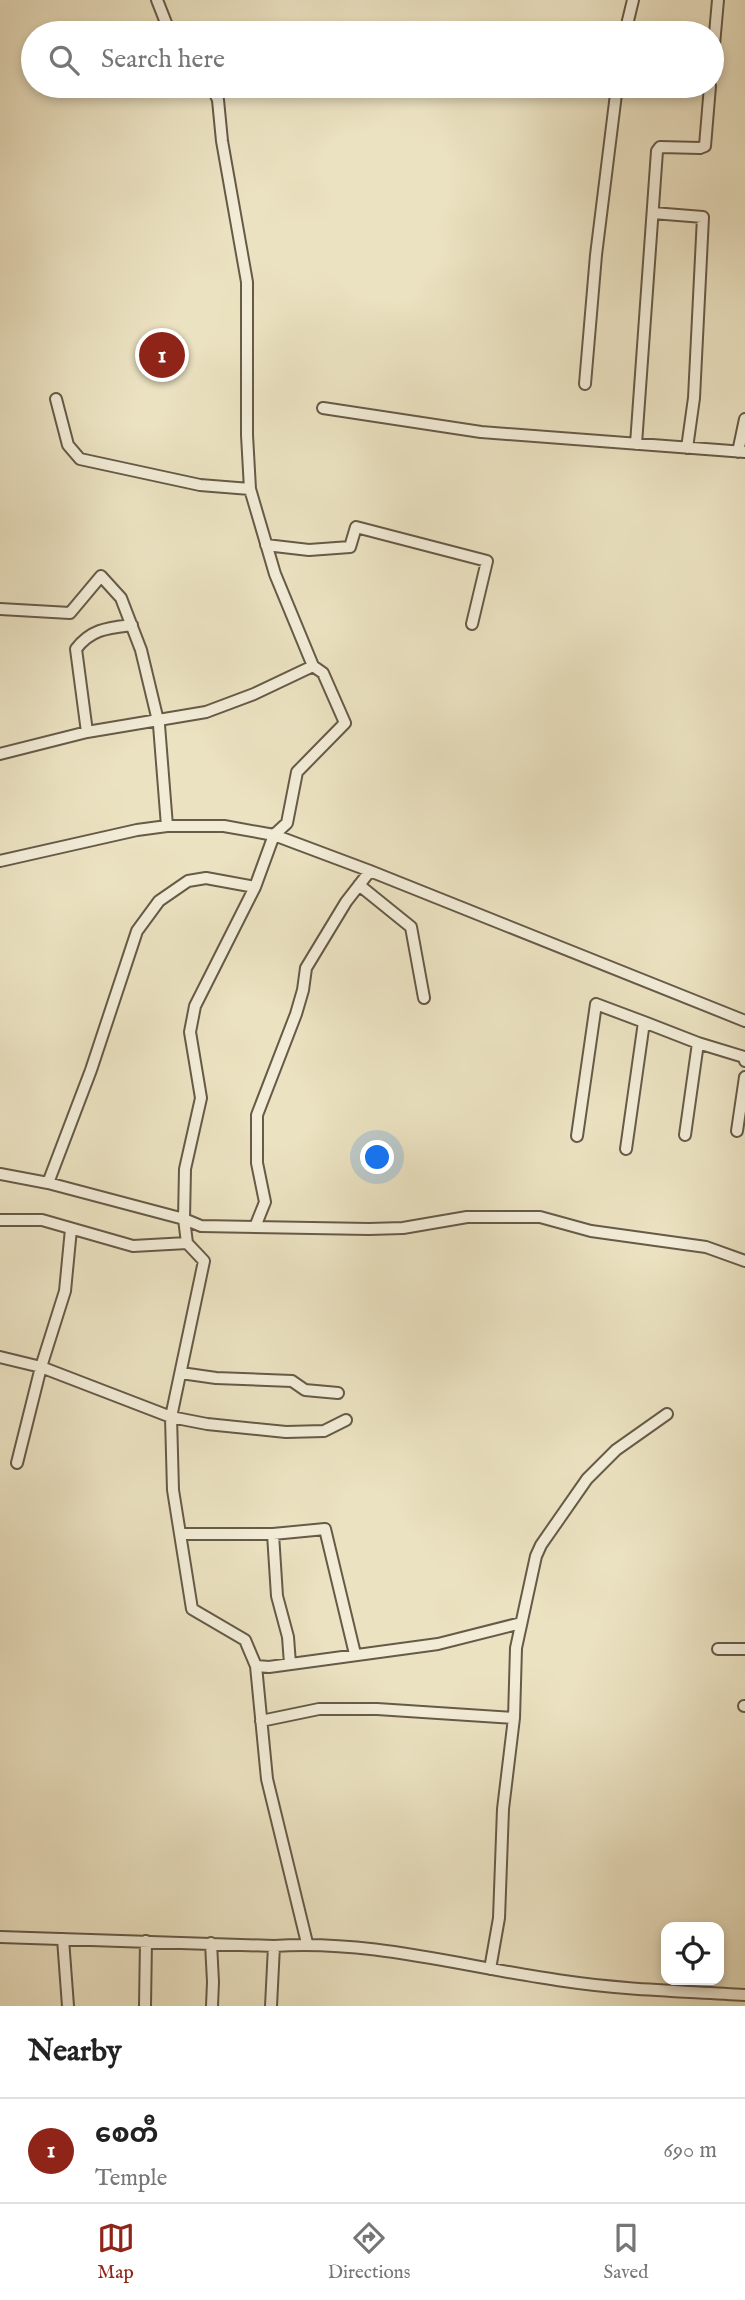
<!DOCTYPE html>
<meta charset="utf-8">
<style>
body{margin:0;font-family:"IM FELL English","Noto Sans Myanmar",serif;background:#f2f2f2;color:#222}
.controls{position:absolute;right:21px;bottom:21px;display:grid;overflow:hidden;border-radius:14px;box-shadow:0 4px 10px #0003}
.controls button{width:63px;height:63px;display:grid;place-items:center;padding:0;border:0;border-bottom:2px solid #e0e0e0;background:#fff;color:#222;font:35px sans-serif}
.you{position:absolute;left:378px;top:1158px;width:24px;height:24px;margin:-18px;border:5px solid #fff;border-radius:50%;background:#1a73e8;box-shadow:0 0 0 10px #1a73e833}
.badge{display:grid;place-items:center;width:46px;height:46px;border-radius:50%;background:#8f2418;color:#fff;font-size:23px;font-weight:700}
.pin{position:absolute;translate:-50% -50%;border:4px solid #fff;box-shadow:0 2px 7px #0006}
.list{margin:0;padding:0;list-style:none}
h2{display:flex;justify-content:space-between;align-items:center;height:91px;margin:0;padding:0 28px;font-size:30px}
h2 small{font-size:23px;font-weight:400;color:#767676}
.list li{display:grid;grid-template-columns:46px 1fr auto;gap:21px;align-items:center;box-sizing:border-box;height:105px;padding:0 28px;border-top:2px solid #e0e0e0}
.list b{display:block;font-size:26px;white-space:nowrap}
.list p{margin:0;font-size:23px;white-space:nowrap;color:#767676}
.list em{font-size:23px;font-style:normal;color:#767676}
.icon{flex:none;width:38px;height:38px;fill:none;stroke:currentColor;stroke-width:2;stroke-linecap:round;stroke-linejoin:round}
.map{position:relative;flex:none;width:745px;height:2006px;overflow:hidden}
.search{position:absolute;background:#fff;box-shadow:0 4px 10px #0003;left:21px;right:21px;top:21px;height:77px;display:flex;align-items:center;gap:18px;box-sizing:border-box;padding:0 24px;border-radius:38px;color:#767676;font-size:26px}
.sheet{height:196px;background:#fff}
nav{display:flex;justify-content:space-around;align-items:center;box-sizing:border-box;height:98px;border-top:2px solid #e0e0e0;background:#fff;font-size:19px;color:#767676}
nav a{display:grid;justify-items:center;gap:4px}
nav .on{color:#8f2418}
.map>svg:first-child{display:block}
.lines{fill:none;stroke-linecap:round;stroke-linejoin:round}
.minor-casing{stroke:#665a48;stroke-width:14}
.minor{stroke:#f2ecd7;stroke-width:10}
</style>
<div class="map">
<svg width="745" height="2006" viewBox="0 0 745 2006">
<rect width="100%" height="100%" fill="#ebe2c1"/>
<filter id="stains"><feTurbulence type="fractalNoise" baseFrequency=".00286" numOctaves="4"/><feColorMatrix values="0 0 0 0 .2 0 0 0 0 .09 0 0 0 0 .02 0 0 0 .5 -.17"/></filter>
<radialGradient id="worn" r=".72"><stop offset=".6" stop-color="#630" stop-opacity="0"/><stop offset="1" stop-color="#630" stop-opacity=".3"/></radialGradient>
<g class="lines">
<defs>
<path id="minor" d="M157,0L170,33
M625,33L633,0
M712,67L718,0
M653,213L703,217L694,398L687,448
M585,384L596,255L617,86
M56,399L68,445L80,459L200,485L250,489
M323,408L481,432L745,452
M636,444L657,151L660,147L700,148L705,146L710,86
M738,452L745,419
M266,545L309,550L350,547L356,527L487,561L472,624
M0,609L70,613L101,576L121,598L141,650L159,725L167,826
M313,666L323,673L345,723L297,772L287,823L274,835L255,887L195,1006L190,1032L201,1098L185,1169L184,1219L201,1226L369,1229L403,1228L467,1217H540L591,1231L706,1247L745,1261
M87,732L76,649C91,629 108,628 132,625
M0,754L87,732L206,712L254,694L313,666L275,574L250,489L247,435V282L222,141L218,100L212,86
M0,861L137,830L167,826H224L274,835L370,871L745,1021
M359,885L411,927L424,998
M737,1131L745,1077
M685,1135L698,1043L744,1057L745,1061
M577,1136L596,1004L644,1022
M626,1149L644,1022L698,1043
M0,1174L48,1183L184,1219L187,1243L204,1261L171,1417L173,1490L192,1609L245,1640L256,1666L267,1779L307,1943
M48,1183L91,1070L137,931L159,901L188,881L206,878L255,887
M0,1220H42L133,1246L187,1243
M255,1227L265,1202L257,1163V1115L296,1014L303,990L306,968L346,902L370,871
M0,1357L41,1367L171,1417L207,1424L286,1432L324,1431L346,1420
M181,1373L216,1378L292,1381L305,1390L338,1393
M17,1463L41,1367L65,1291L71,1229
M182,1534H273L325,1529L355,1654
M273,1534L277,1596L288,1637L290,1664
M718,1649H745
M256,1666L269,1667L438,1644L521,1623
M744,1706H745
M261,1721L319,1709H377L514,1718
M0,1937L274,1946C371,1939 468,1968 564,1981C624,1990 685,1991 745,1995
M63,1939L68,2006
M211,1943L213,1982L212,2006
M490,1969L499,1918L503,1809L514,1718L516,1648L536,1556L541,1545L587,1479L616,1450L667,1414
M145,2006L146,1941
M271,2006L274,1946"/>
</defs>
<use href="#minor" class="minor-casing"/>
<use href="#minor" class="minor"/>
</g>
<rect width="100%" height="100%" filter="url(#stains)"/>
<rect width="100%" height="100%" fill="url(#worn)"/>
</svg>
<div class="controls">
<button><svg class="icon" aria-label="locate" viewBox="0 0 24 24"><circle cx="12" cy="12" r="6"/><path d="M12 2v4M12 18v4M2 12h4M18 12h4"/></svg></button>
</div>
<div class="you"></div>
<div class="pin badge" style="left:162px;top:355px">1</div>
<div class="search"><svg class="icon" aria-label="search" viewBox="0 0 24 24"><circle cx="10" cy="10" r="6"/><path d="M15 15l6 6"/></svg>Search here</div>
</div>
<section class="sheet">
<h2>Nearby<small></small></h2>
<ul class="list">
<li><span class="badge">1</span><div><b>စေတီ</b><p>Temple</p></div><em>690 m</em></li>
</ul>
</section>
<nav>
<a class="on"><svg class="icon" aria-label="map" viewBox="0 0 24 24"><path d="M3 6l6-2 6 2 6-2v14l-6 2-6-2-6 2zM9 4v14M15 6v14"/></svg>Map</a>
<a><svg class="icon" aria-label="directions" viewBox="0 0 24 24"><path d="M12 3l9 9-9 9-9-9zM9 14v-3h6M13 9l2 2-2 2"/></svg>Directions</a>
<a><svg class="icon" aria-label="saved" viewBox="0 0 24 24"><path d="M7 4h10v16l-5-4-5 4z"/></svg>Saved</a>
</nav>
